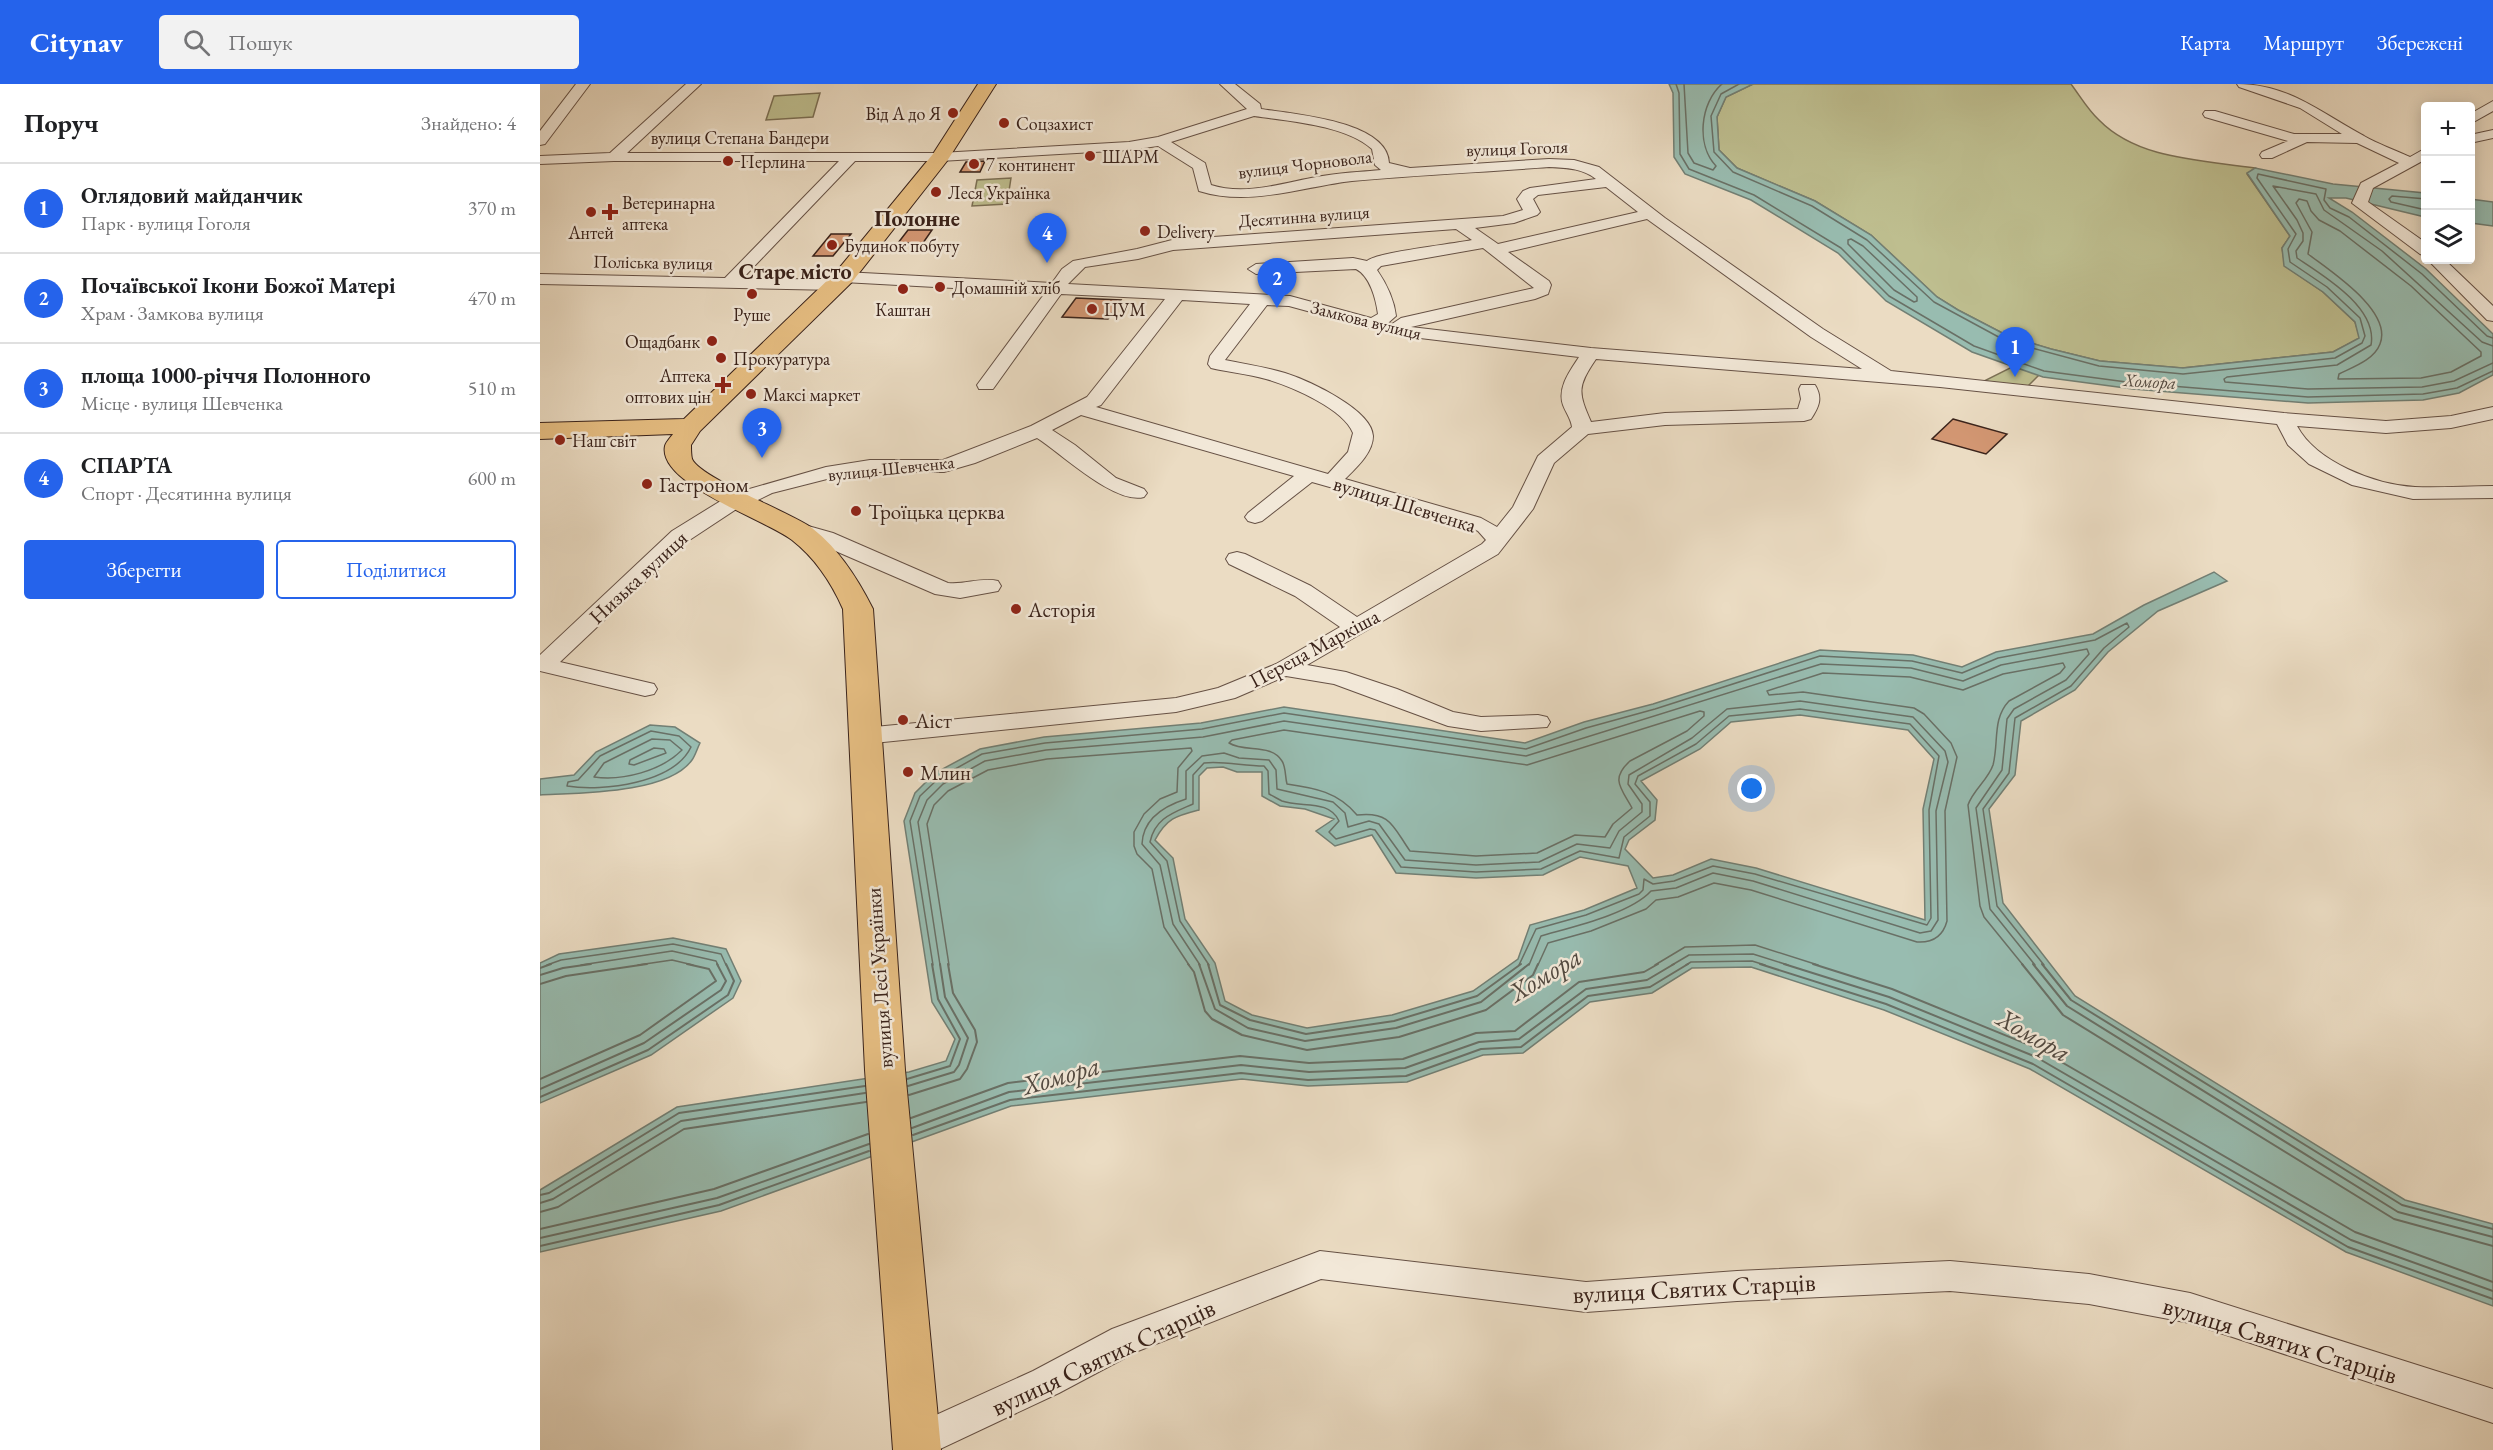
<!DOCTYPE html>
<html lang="uk">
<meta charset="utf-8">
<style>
body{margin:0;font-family:"EB Garamond",serif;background:#f2f2f2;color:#202124}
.controls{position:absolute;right:18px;top:18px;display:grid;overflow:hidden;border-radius:6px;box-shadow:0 3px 15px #0003}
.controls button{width:54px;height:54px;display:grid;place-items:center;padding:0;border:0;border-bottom:2px solid #e0e0e0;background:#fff;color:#202124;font:30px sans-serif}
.you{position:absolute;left:1212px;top:705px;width:21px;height:21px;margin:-15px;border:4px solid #fff;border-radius:50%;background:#1a73e8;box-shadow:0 0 0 9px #1a73e833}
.badge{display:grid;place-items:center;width:39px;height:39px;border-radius:50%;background:#2563eb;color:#fff;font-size:20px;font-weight:700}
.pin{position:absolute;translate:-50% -50px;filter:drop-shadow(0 2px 3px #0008)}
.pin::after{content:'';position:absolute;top:32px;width:21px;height:18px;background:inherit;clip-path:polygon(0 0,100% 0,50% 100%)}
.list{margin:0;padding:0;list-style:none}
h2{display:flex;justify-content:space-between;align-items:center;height:78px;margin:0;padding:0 24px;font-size:26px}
h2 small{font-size:20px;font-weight:400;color:#757577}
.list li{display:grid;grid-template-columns:39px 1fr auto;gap:18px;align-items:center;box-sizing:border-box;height:90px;padding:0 24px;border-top:2px solid #e0e0e0}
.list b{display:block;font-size:22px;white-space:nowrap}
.list p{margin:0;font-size:20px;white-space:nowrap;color:#757577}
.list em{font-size:20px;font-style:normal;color:#757577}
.actions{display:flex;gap:12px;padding:18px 24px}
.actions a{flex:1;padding:14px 0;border:2px solid #2563eb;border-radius:6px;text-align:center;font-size:21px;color:#2563eb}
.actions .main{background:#2563eb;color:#fff}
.icon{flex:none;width:33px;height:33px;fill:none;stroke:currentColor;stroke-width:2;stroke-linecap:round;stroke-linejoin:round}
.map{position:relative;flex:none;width:1953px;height:1366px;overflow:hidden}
header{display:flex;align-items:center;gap:36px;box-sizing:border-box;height:84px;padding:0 30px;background:#2563eb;color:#fff}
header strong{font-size:28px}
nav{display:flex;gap:33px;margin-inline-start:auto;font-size:21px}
.search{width:420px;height:54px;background:#f2f2f2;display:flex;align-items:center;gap:15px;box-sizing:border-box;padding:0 21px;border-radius:6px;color:#757577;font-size:22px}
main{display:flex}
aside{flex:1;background:#fff}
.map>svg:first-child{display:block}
.green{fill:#bebe8f;stroke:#7c7055;stroke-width:1.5}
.water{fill:#98bcb0;stroke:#727f74;stroke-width:1.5;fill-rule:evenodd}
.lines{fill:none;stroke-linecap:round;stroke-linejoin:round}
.shore-far1{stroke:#697066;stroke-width:1.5}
.shore{stroke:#697066;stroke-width:2}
.building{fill:#d39773;stroke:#3a231b;stroke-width:1.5}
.minor-casing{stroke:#665145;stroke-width:2}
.major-casing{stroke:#3a231b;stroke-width:2}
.minor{fill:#f2e8d8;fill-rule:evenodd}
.major{fill:#e6be82;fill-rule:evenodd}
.poi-dot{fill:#8f2418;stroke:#f2e8d8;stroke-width:2}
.labels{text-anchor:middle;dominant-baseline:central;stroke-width:5;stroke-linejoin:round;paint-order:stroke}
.far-poi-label{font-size:18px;fill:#3a231b;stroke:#f2e8d8;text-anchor:start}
.far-street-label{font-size:18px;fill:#3a231b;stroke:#f2e8d8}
.far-water-label{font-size:18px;font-style:italic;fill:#524940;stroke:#f2e8d8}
.poi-label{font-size:21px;fill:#3a231b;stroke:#f2e8d8;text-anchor:start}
.street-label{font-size:21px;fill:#3a231b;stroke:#f2e8d8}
.far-district-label{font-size:22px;font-weight:bold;fill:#3a231b;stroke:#f2e8d8}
.near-street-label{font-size:26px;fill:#3a231b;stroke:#f2e8d8}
.near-water-label{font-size:27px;font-style:italic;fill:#524940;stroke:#f2e8d8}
</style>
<header>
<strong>Citynav</strong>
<div class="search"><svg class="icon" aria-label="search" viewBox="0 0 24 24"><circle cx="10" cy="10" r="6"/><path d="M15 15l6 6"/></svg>Пошук</div>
<nav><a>Карта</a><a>Маршрут</a><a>Збережені</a></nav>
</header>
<main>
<aside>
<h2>Поруч<small>Знайдено: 4</small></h2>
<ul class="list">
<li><span class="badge">1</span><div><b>Оглядовий майданчик</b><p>Парк · вулиця Гоголя</p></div><em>370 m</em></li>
<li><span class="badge">2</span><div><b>Почаївської Ікони Божої Матері</b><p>Храм · Замкова вулиця</p></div><em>470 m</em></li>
<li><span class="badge">3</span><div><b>площа 1000-річчя Полонного</b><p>Місце · вулиця Шевченка</p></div><em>510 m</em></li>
<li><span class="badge">4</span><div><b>СПАРТА</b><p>Спорт · Десятинна вулиця</p></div><em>600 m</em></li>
</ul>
<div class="actions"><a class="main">Зберегти</a><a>Поділитися</a></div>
</aside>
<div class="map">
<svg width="1953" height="1366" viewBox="0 0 1953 1366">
<rect width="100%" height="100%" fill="#ebdcc3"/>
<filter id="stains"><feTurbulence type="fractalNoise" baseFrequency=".00333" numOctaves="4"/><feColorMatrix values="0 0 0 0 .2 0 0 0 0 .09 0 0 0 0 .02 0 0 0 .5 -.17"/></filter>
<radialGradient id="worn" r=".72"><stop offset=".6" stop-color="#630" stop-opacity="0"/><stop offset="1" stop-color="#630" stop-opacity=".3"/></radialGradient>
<path class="green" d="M1213,0H1531C1540,12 1548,26 1559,36C1598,76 1663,76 1715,84L1707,90L1750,152L1742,164L1745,182L1783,208L1815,238L1820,254L1793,268L1642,284L1560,277L1511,265L1468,252L1418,226L1397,213L1331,151L1275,117L1197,84L1179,66L1177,33L1186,13Z
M280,9L273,33L226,36L234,12Z
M471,94L467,120L432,122L437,96Z
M1480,279L1502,288L1487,303L1444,297Z"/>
<path class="water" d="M1129,0H1213L1186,13L1177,33L1179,66L1197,84L1275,117L1331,151L1397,213L1418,226L1468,252L1511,265L1560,277L1643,284L1793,268L1819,254L1815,238L1783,208L1744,182L1742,164L1750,152L1707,89L1715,84L1793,100L1885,109V133L1806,114H1789L1812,128L1886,185L1953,250V291L1919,309L1883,316L1768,319L1593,305L1503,293L1432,268L1346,217L1298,169L1211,116L1145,90L1134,73L1133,9Z
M1930,115L1953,118V142L1931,139Z
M1674,488L1687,497L1618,527L1568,568L1535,606L1481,637L1475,691L1449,725L1463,819L1535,912L1865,1116L1953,1140V1222L1806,1168L1490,985L1344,926L1211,883L1152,884L1112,909L1050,918L983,969L943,971L867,998L768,1002L702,995L471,1022L181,1127L0,1168V1106L137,1023L369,988L406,977L415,955L392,918L364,737L375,709L395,689L440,665L504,653L661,639L744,623L985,659L1044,638L1113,620L1280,566L1373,571L1422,583L1456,568L1553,550L1604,521ZM1260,631L1368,646L1394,675L1383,725L1385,836L1216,784L1171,775L1133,791L1113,794L1085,765L1089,756L1115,736L1117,716L1101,697L1160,665L1191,638ZM683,683L697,688H722V712L740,722L765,725L794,735L776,747L795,762L832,751L856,789L936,794L1003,791L1040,773L1088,782L1097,804L1044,826L990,841L978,875L933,907L852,931L767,944L712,931L685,917L675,879L645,835L633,774L615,756C627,734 636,732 659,726V692L667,684Z
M110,641L135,643L160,659C157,665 155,672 152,676C128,710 38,709 0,711V695L34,691L56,668Z
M133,854L186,865L201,897L193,914L111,971L0,1019V879L19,870Z"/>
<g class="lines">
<path class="shore-far1" d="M1136,0L1139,9L1140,70L1149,85L1214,111L1301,164L1349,212L1434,262L1504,287L1594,299L1768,313L1883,310L1917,304L1953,287
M1144,0L1148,69L1154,79L1173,86L1176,82C1156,61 1160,19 1182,0
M1199,0L1181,10L1171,32L1174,68L1193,88L1272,122L1327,156L1394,218L1466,257L1559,282L1643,290L1795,274L1822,259L1825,252L1820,234L1787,203L1750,178L1748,165L1756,150L1717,94L1718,90L1786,105L1784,116L1790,124L1809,133L1882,190L1947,252L1953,254
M1759,115L1767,117L1771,127L1779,136L1800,147L1871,202L1941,268V272L1911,288L1881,294L1798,295L1799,290C1813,283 1834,276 1840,260C1853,227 1790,187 1768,170L1772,148L1756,119Z
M1886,115L1852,112L1849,115L1851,118L1886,126
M1311,155L1323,162L1377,213V217L1374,218L1354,206L1308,160V156Z
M1953,262L1942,258L1842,167L1784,126L1776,110L1733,102L1757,136L1763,149V157L1756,167L1757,174C1784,192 1838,224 1831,261L1797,281L1687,293L1684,295L1685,298L1768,305L1882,303L1914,297L1953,279
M1160,627L1164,628V632L1147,647L1090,677C1070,695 1081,704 1092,724L1073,740L1065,753L1035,751L997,769L936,772L870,767C853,743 851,727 817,731C798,708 775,704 747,700C745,693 746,683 742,677C731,659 705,669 689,659L692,656L744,646L987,681Z
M111,647L139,652L151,663C134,699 63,708 27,702L28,698L38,696L60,672Z
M112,655L130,656L142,666C121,687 83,697 54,693L64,679Z
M114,664L124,665L126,669L94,681L89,680L90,676Z
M7,881L21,876L133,860L181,870L186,881
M41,881L132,867L176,877L178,881
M98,881L132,876L153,881
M393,881L370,737L380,712L399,694L442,670L505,659L662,645L744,629L986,665L1046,644L1115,625L1280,572L1372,577L1422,589L1458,574L1555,556L1587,539L1589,543L1564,564L1531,602L1475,634L1469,689L1443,725L1457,822L1504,881
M400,881L378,738L387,716L403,700L445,677L506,666L663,653L744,637L986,672L1281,580L1371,584L1423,597L1461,581L1547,565L1549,570L1526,596L1474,625L1467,635L1462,686L1436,724L1450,825L1495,881
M409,881L387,740L394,721L408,707L448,686L507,675L651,664L652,667L638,684L637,708L620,715L604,730L594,748V762L597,770L612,785L624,843L649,881
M660,881L633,840L620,781L602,760C603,734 624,722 646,715V687L662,672L684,669L699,674L729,676L736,686L737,705L793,718L805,729L808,743L829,737L839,740L865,776L936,781L999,778L1037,760L1070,764L1079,747L1102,728V720L1088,700L1089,691L1152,654L1187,625L1260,617L1373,633L1405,667L1408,678L1396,727L1398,836L1391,847L1380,849L1213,797L1173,789L1136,804L1111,807C1090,830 1032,843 1001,852L989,881
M669,881L640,837L627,777L610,758C615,734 633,729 653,720V691L664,679C685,677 703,682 724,682L728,687L729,710C733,712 738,715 742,717C761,724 789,715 799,737L789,748L796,755L830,745L835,746L861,783L936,788L1001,785L1040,767L1079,774L1084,753L1110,732V718L1095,700L1098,692L1156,660L1189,632L1260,625L1370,640L1399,672L1389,726L1391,834L1387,841L1215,790L1173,782L1134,797L1113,800L1104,795L1103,806L1099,810L1046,831L996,845L979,881
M998,881L1008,859L1051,847L1106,825L1116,816L1138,813L1174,799L1211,806L1377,858C1393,859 1403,852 1407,837L1405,727L1417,673L1411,659L1384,630L1374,624L1263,608L1229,611L1227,607L1283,589L1370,593L1423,606L1463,590L1523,579L1525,583L1520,589L1469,617C1452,635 1459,658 1453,681C1448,696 1433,706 1428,721L1440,822L1444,833L1483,881
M1115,881L1145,863L1215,861L1278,881
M1132,881L1149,871L1213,870L1248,881
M1146,881L1151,878L1212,877L1225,881"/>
<path class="shore" d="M648,880L654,888L665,927L672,935L702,951L767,966L859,953L946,926L993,891L998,880
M659,880L675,925L708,944L765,957L856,944L941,918L989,880
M668,880L680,921L710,936L766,950L854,937L937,912L981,880
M1220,880L1346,920L1493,980L1808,1163L1953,1215
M1244,880L1349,913L1496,973L1811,1156L1953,1207
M1273,880L1352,905L1499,965L1815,1148L1953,1198
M1482,880L1523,931L1854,1135L1953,1162
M1493,880L1527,922L1858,1128L1953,1153
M1502,880L1531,916L1862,1121L1953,1145
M0,884L11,880
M0,891L23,884L51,880
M0,900L26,892L107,880
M0,995L100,951L176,897L169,885L147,880
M367,995L410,982L420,955L398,915L392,880
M368,1002L414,988L419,981L428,954L405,913L400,880
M0,1005L104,959L181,906L186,897L177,880
M369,1011L420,995L427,985L437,958L435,946L413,909L408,880
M0,1013L108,966L188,911L194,897L186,880
M371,1034L468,999L700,972L769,979L863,975L936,949L975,947L1039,898L1104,888L1118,880
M372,1044L469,1008L701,981L769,988L865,984L939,958L979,955L1046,905L1107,896L1134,880
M373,1051L470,1016L701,989L768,996L866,992L941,965L981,963L1048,912L1110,903L1148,880
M0,1111L9,1109L139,1029L325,1002
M0,1119L13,1115L141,1037L325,1009
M0,1128L18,1123L144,1045L326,1018
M0,1145L174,1105L328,1050
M0,1154L177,1114L329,1060
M0,1162L179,1121L329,1067"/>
</g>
<path class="building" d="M445,77L440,88H420L426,78Z
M368,146H392L383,159H358Z
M291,150H311L293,172H273Z
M536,214L558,215L581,216L568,235L522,233Z
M1413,335L1467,350L1446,370L1392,355Z"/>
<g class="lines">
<defs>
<path id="minor" d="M36,0H50L5,60L0,61V47Z
M146,0H161L87,69H400L589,58L618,53L707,25L680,0H695L720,20L721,25C753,30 848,37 849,79L870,84L1009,75L1034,76L1059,83L1125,134L1283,245L1351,287L1744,329L1846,337L1911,332L1953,323V335L1911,344L1846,349L1757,342C1776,378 1835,401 1875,403C1901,404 1927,402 1953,402V414L1873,415L1812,401L1769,380L1748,361L1737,340L1400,303L1056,275C1037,303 1038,308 1051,338L1125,329L1258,325L1261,315L1259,305L1261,301H1275C1283,314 1279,323 1271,335L1264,337L1125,341L1048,350L1014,379L993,425L958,470L767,581L806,588L857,605L913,628L941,633L998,631L1007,633L1010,638L1007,643L941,647L908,642L794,600L746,592L695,614L636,628L324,660L315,657L312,652L315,647L324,644L636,614L678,604L736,580L800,543L755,512L689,480L686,475L689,470L697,468L705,470L771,502L817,533L942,460L946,456L938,447L927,442L772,398L722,437L715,439L708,437L705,433L708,429L754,392L541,331L512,346L535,361L576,394L604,405L607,409L604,413C575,421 522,370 497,354L435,379L404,388H330L287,395L232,409L210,420L201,422L148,457L20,578L114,600L117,605L114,610L105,612L0,587V571L132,447L192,410L286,383L330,376H403L491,342L547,313L625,215L521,210L453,305H439L437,301L505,209L303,198L305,201L303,205L297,206L0,200V190L185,194L299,77H74L0,80V72L70,69ZM714,32C748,37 806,41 832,65L835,81L841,86C819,88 798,89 776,93C743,99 705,112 671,101L665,79L631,58ZM618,62L653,84L659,107C709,123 761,103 812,97C878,91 943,88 1009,83C1027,84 1042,84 1056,95L990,104L983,107L977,115L983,126L963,132L632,156L597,165L533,177L522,185L512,199L304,188L298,189L296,193L298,196L203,194L315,77H400L589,66ZM1066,103L1098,128L958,160L935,144L974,139L997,131L1000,128L993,115L998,111ZM1107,135L1271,253L1322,285L1051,264L871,243L995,215L1008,210L1011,201L1009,197L968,168ZM916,145L932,156C913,160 837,168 827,177L813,174L716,180L708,185L716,190L816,185C830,192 836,215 838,230L831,234L750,212L528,200L545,183L598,175L633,166ZM943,164L994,204L861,234L852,240L848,239L856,232C854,215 846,199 837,186L841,182ZM642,216L710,220L670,272L668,280L671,284C689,288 708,290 726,295C751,302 804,325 813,349L808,368L788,390L556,323L561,321ZM727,221L749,222L855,251L1039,273C1030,287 1017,304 1023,321C1026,329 1031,335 1032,343L998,372L973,423L957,443L941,434L805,395C816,384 833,369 833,352C832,325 767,296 745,289C725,283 705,280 685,276Z
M1697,0C1749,0 1781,29 1824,52C1838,60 1855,66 1870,73L1886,64V75L1833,104L1828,118L1886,159V172L1880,170L1812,119L1821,99L1859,79L1817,59L1767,58L1732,74H1722L1720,71L1722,68L1748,57L1665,33L1663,30L1665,27H1675L1754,50H1802L1760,24L1699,3Z
M1953,17V27L1930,40V30Z
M1953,46V54L1930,59V51Z
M1888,176H1905L1953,222V237L1947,236Z
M254,438L293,449L408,499C424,501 442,493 458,497L461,502L458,507L420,514L395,510L277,459L247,448L243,444L247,440Z
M780,1167L1046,1198L1197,1187L1410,1177L1549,1190L1650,1209L1953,1305V1339L1650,1239L1549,1220L1410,1207L1197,1217L1046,1228L781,1195L598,1267L519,1309L398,1366H361L357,1358L363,1346L493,1287L572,1245Z"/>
<path id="major" d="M438,0H456L407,77L312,198L160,347L151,361C151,365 151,371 152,375C160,394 250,428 272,444C299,465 318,495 333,525L365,986L401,1366H353L325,986L303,525C291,498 275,474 252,456C227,436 117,400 125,362C126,358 131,353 133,350L0,355V339L144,335L296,188L393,70Z"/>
</defs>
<use href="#minor" class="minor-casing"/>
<use href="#major" class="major-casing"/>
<use href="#minor" class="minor"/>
<use href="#major" class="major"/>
</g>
<g class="poi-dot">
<circle cx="413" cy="29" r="6"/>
<circle cx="464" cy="39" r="6"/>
<circle cx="550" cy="72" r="6"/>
<circle cx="188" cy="77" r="6"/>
<circle cx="434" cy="80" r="6"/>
<circle cx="396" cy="108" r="6"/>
<circle cx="51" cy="128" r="6"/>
<path d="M67 119h6v6h6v6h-6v6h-6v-6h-6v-6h6z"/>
<circle cx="605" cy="147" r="6"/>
<circle cx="292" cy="161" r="6"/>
<circle cx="400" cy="203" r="6"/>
<circle cx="363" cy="205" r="6"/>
<circle cx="212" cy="210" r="6"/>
<circle cx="552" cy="225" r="6"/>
<circle cx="172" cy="257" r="6"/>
<circle cx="181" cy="274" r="6"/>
<path d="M180 292h6v6h6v6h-6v6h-6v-6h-6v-6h6z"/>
<circle cx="211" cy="310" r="6"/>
<circle cx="20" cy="356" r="6"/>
<circle cx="107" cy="400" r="6"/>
<circle cx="316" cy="427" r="6"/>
<circle cx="476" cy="525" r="6"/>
<circle cx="363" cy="636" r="6"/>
<circle cx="368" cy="688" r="6"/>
</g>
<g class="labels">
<g class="far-poi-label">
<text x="401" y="29" text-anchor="end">Від А до Я</text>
<text x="476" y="39">Соцзахист</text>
<text x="562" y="72">ШАРМ</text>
<text x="200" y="77">Перлина</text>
<text x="446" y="80">7 континент</text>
<text x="408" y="108">Леся Українка</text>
<text x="82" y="118">Ветеринарна<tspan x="82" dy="21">аптека</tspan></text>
<text x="617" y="147">Delivery</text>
<text x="51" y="148" text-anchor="middle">Антей</text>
<text x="304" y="161">Будинок побуту</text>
<text x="412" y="203">Домашній хліб</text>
<text x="363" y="225" text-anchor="middle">Каштан</text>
<text x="564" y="225">ЦУМ</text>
<text x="212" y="230" text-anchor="middle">Руше</text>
<text x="160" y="257" text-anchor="end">Ощадбанк</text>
<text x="193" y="274">Прокуратура</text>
<text x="171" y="291" text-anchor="end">Аптека<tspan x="171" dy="21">оптових цін</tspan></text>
<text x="223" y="310">Максі маркет</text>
<text x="32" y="356">Наш світ</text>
</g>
<g class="far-street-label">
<text x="200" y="53">вулиця Степана Бандери</text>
<text transform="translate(977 64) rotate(-2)">вулиця Гоголя</text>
<text transform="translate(765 80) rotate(-7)">вулиця Чорновола</text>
<text transform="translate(764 132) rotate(-4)">Десятинна вулиця</text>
<text transform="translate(113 178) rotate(1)">Поліська вулиця</text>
<text transform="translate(826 236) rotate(14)">Замкова вулиця</text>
<text transform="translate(351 384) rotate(-6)">вулиця Шевченка</text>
</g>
<g class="far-water-label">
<text transform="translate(1610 297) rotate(3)">Хомора</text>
</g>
<g class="poi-label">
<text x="119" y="400">Гастроном</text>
<text x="328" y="427">Троїцька церква</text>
<text x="488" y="525">Асторія</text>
<text x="375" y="636">Аіст</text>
<text x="380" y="688">Млин</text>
</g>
<g class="street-label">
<text transform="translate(865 420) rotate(17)">вулиця Шевченка</text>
<text transform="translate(98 493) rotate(-43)">Низька вулиця</text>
<text transform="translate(774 564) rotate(-28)">Переца Маркіша</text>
<text transform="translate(339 894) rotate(-94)">вулиця Лесі Українки</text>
</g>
<g class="far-district-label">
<text x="377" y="134">Полонне</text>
<text x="255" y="187">Старе місто</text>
</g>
<g class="near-street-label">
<text transform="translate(1154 1204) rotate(-3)">вулиця Святих Старців</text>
<text transform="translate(1740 1256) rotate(17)">вулиця Святих Старців</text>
<text transform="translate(563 1273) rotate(-25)">вулиця Святих Старців</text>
</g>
<g class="near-water-label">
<text transform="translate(1005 890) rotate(-31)">Хомора</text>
<text transform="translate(1494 951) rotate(30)">Хомора</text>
<text transform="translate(521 991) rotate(-16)">Хомора</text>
</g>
</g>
<rect width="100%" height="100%" filter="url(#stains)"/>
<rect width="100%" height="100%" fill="url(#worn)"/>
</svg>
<div class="controls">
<button>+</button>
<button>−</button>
<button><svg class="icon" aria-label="layers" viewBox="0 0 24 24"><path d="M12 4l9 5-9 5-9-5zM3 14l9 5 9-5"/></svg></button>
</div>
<div class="you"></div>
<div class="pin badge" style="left:1475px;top:293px">1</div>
<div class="pin badge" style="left:737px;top:224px">2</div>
<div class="pin badge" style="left:222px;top:374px">3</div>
<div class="pin badge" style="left:507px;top:179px">4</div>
</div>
</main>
